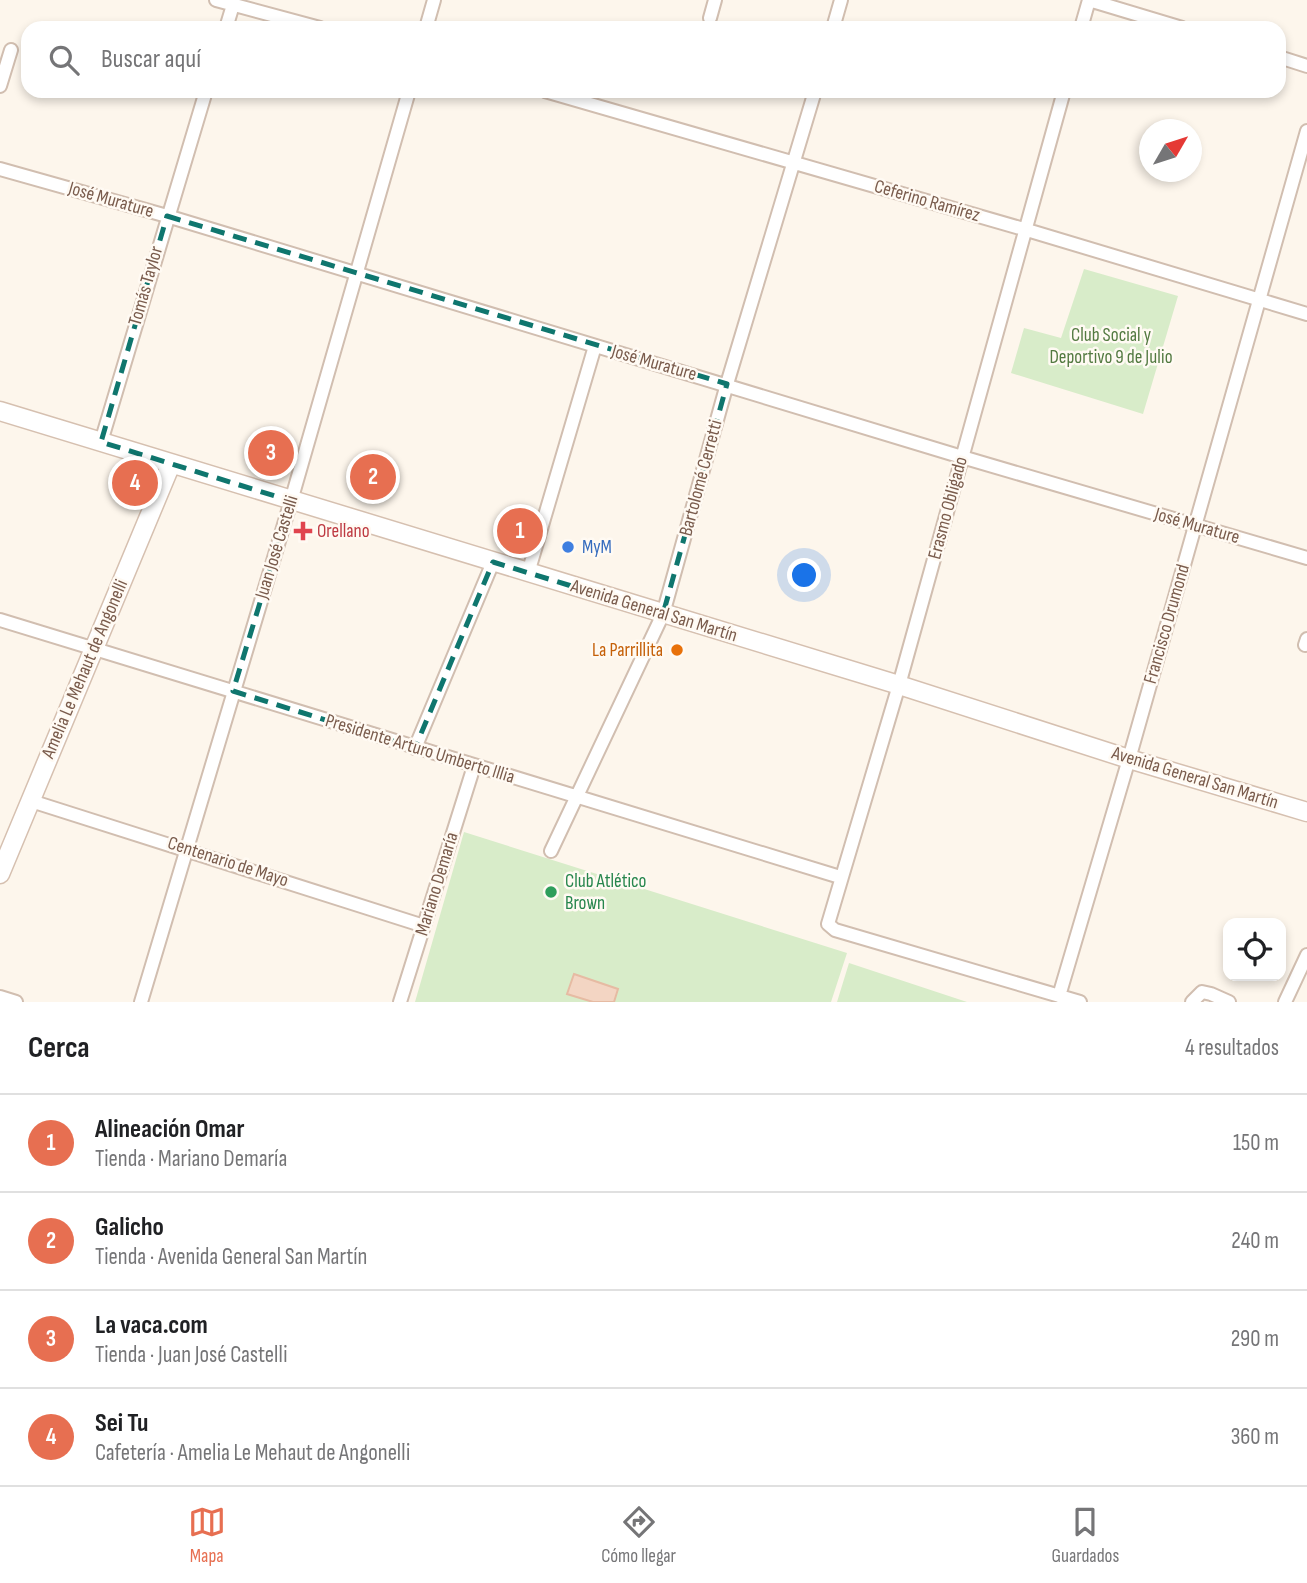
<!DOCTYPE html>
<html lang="es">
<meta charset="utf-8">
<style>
body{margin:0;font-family:"Sofia Sans Condensed",sans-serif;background:#f2f2f2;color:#202124}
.controls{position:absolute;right:21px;bottom:21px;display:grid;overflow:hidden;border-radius:14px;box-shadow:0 4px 10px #0003}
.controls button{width:63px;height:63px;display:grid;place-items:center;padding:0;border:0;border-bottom:2px solid #e0e0e0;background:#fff;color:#202124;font:35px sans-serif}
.compass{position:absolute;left:1139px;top:119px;width:63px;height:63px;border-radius:50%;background:#fff;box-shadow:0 4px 10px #0003;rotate:51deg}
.you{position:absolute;left:805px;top:576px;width:24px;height:24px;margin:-18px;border:5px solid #fff;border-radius:50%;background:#1a73e8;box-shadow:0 0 0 10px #1a73e833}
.badge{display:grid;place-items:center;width:46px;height:46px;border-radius:50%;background:#e76f51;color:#fff;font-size:23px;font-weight:700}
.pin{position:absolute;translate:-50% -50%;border:4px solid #fff;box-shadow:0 2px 7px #0006}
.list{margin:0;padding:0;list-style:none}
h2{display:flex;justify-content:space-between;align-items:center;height:91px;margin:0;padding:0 28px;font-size:30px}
h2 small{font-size:23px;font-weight:400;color:#757577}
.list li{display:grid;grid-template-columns:46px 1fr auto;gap:21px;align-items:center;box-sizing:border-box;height:98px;padding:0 28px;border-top:2px solid #e0e0e0}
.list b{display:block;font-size:26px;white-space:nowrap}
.list p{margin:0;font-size:23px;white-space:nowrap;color:#757577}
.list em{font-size:23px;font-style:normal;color:#757577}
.icon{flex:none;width:38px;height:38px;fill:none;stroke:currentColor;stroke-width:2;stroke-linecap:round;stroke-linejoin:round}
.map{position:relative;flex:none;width:1307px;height:1002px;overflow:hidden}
.search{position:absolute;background:#fff;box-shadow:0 4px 10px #0003;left:21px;right:21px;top:21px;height:77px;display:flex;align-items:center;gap:18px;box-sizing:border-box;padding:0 24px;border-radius:21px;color:#757577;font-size:26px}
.sheet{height:483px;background:#fff}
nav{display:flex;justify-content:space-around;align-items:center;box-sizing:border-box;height:98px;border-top:2px solid #e0e0e0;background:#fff;font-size:19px;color:#757577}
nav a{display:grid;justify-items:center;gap:4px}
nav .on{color:#e76f51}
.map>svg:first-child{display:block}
.green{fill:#d8ecc9}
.building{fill:#f3d5c3;stroke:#e6bba3;stroke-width:2}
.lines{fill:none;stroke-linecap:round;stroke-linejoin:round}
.street-casing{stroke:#d1beb0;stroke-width:16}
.secondary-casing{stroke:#d6c0b0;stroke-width:21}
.street{stroke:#fff;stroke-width:12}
.secondary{stroke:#fff;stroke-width:18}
.marked{fill:none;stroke:#0f766e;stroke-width:5;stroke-dasharray:14 9;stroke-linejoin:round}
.health-dot{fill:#e0444e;stroke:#fffaf3;stroke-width:2.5}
.shop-dot{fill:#3f7fe0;stroke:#fffaf3;stroke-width:2.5}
.food-dot{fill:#e8710a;stroke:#fffaf3;stroke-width:2.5}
.leisure-dot{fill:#2e9e5b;stroke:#fffaf3;stroke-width:2.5}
.labels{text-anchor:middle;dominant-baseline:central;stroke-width:5;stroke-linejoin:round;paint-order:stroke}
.street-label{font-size:19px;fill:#7a5c4d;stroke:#fffaf3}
.park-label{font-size:19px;fill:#537a41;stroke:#fffaf3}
.health-label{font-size:19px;fill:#be3a42;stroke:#fffaf3;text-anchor:start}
.shop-label{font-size:19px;fill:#366cbe;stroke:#fffaf3;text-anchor:start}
.food-label{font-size:19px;fill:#c56008;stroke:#fffaf3;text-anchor:end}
.leisure-label{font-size:19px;fill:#27864d;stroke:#fffaf3;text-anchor:start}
</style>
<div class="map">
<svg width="1307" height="1002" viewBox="0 0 1307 1002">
<rect width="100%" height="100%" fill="#fdf6ec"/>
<path class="green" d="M1084,269L1178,296L1143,414L1011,373L1024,328L1061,338Z
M464,832L847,953L831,1002H415Z
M849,963L967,1002H837Z"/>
<path class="building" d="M574,974L618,989L614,1002H593L567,994Z"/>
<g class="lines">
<defs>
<path id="street" d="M216,0L320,28
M1089,0L1182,28
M710,18L715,0
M226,28L233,5
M426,28L434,0
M833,28L841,0
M1081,28L1089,0
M1279,57L1307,66
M0,86L11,50
M545,91L1027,230L1307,314
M1064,91L899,685L828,924L835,930L1080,1002
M0,169L167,216L962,457L1307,558
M101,442L206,91
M528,573L595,346
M0,620L840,877
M1305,645L1307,639
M415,748L493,562
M31,801L424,926
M551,851L663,614L727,384L815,91
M1059,996L1129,759L1307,131
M0,997L16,1002
M141,1002L291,501L409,91
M400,1002L474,766
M1192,1002L1202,992L1211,994L1229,1002
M1285,1002L1307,955"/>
<path id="secondary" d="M0,411L899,685L1129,759L1307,812
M0,874L171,464"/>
</defs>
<use href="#street" class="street-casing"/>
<use href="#secondary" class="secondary-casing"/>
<use href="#street" class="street"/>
<use href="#secondary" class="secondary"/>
</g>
<path class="marked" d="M167,216L727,384L663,614L493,562L415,748L233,691L291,501L101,442Z"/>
<path class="health-dot" d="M299.5 520.5h7v7h7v7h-7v7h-7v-7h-7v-7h7z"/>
<circle class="shop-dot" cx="568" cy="547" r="7"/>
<circle class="food-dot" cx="677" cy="650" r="7"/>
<circle class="leisure-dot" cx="551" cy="892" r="7"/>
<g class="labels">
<g class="street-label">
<text transform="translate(111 200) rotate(16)">José Murature</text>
<text transform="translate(927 201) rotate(16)">Ceferino Ramírez</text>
<text transform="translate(146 286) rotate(-74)">Tomás Taylor</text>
<text transform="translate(654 363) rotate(16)">José Murature</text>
<text transform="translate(701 478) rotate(-75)">Bartolomé Cerretti</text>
<text transform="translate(948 508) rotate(-75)">Erasmo Obligado</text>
<text transform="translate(1197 526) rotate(16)">José Murature</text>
<text transform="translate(277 547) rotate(-73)">Juan José Castelli</text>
<text transform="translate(654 611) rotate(17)">Avenida General San Martín</text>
<text transform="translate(1167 624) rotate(-74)">Francisco Drumond</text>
<text transform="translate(85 669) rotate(-67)">Amelia Le Mehaut de Angonelli</text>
<text transform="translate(420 749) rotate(17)">Presidente Arturo Umberto Illia</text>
<text transform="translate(1195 778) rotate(17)">Avenida General San Martín</text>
<text transform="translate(228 862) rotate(18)">Centenario de Mayo</text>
<text transform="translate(437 884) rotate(-73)">Mariano Demaría</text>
</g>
<g class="park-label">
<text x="1111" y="335">Club Social y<tspan x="1111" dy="22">Deportivo 9 de Julio</tspan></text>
</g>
<g class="health-label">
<text x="317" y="531">Orellano</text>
</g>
<g class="shop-label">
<text x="582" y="547">MyM</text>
</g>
<g class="food-label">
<text x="663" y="650">La Parrillita</text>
</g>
<g class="leisure-label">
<text x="565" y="881">Club Atlético<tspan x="565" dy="22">Brown</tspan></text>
</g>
</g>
</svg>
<div class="controls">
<button><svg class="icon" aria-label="locate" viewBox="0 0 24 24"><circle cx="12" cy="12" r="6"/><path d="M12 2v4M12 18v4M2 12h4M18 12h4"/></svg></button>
</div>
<svg class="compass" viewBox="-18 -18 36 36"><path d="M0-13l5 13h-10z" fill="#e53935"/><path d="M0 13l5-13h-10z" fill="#757577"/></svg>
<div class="you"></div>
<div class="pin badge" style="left:520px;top:531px">1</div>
<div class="pin badge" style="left:373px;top:477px">2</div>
<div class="pin badge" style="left:271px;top:453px">3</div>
<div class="pin badge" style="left:135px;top:483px">4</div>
<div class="search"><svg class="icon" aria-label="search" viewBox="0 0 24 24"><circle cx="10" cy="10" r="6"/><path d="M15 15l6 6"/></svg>Buscar aquí</div>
</div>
<section class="sheet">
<h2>Cerca<small>4 resultados</small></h2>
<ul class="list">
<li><span class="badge">1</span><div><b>Alineación Omar</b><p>Tienda · Mariano Demaría</p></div><em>150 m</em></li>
<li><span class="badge">2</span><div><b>Galicho</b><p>Tienda · Avenida General San Martín</p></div><em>240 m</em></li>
<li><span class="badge">3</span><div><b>La vaca.com</b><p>Tienda · Juan José Castelli</p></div><em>290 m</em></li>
<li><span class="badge">4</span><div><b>Sei Tu</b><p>Cafetería · Amelia Le Mehaut de Angonelli</p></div><em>360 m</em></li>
</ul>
</section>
<nav>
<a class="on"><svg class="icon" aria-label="map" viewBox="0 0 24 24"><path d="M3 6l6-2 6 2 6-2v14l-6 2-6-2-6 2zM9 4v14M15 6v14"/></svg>Mapa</a>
<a><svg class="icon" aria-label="directions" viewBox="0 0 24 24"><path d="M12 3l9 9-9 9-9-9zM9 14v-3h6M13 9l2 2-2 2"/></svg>Cómo llegar</a>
<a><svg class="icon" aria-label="saved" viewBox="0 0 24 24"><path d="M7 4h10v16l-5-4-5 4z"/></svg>Guardados</a>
</nav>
